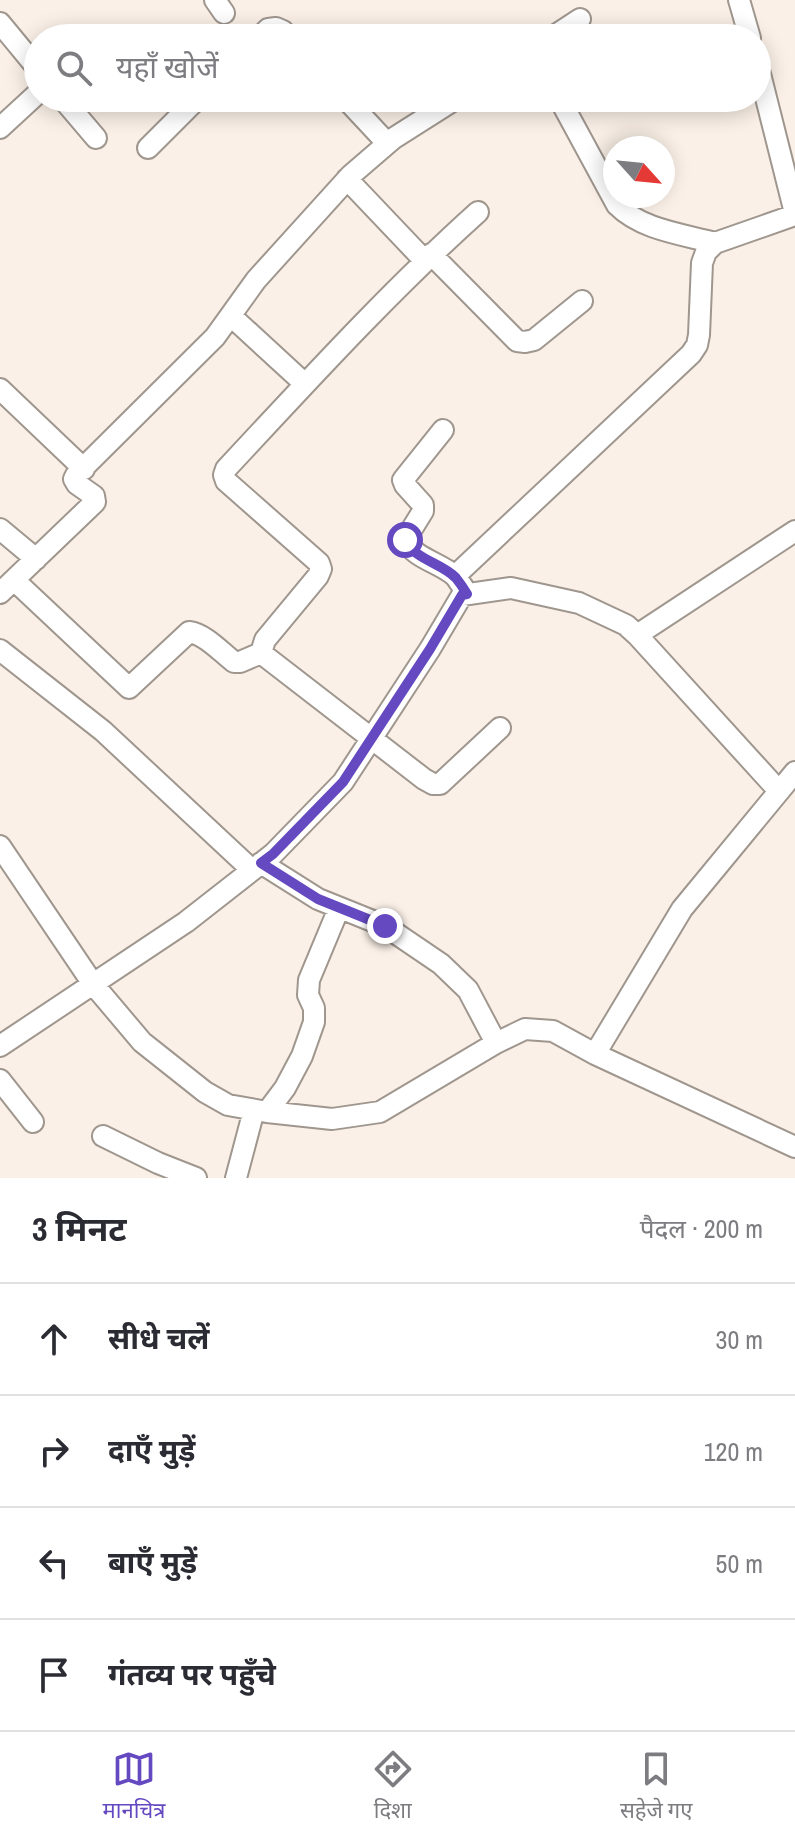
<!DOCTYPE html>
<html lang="hi">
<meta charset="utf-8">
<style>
body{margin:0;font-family:"Archivo Narrow","Noto Sans Devanagari",sans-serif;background:#f7f7f7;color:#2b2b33}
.compass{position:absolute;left:603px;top:136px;width:72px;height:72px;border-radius:50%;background:#fff;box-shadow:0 4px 20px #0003;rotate:117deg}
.stop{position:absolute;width:24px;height:24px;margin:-18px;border:6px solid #6449c1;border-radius:50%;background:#fff}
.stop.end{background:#6449c1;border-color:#fff;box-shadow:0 2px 8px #0008}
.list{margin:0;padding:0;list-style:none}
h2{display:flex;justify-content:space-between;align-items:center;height:104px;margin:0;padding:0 32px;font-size:34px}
h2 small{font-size:26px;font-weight:400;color:#7c7c81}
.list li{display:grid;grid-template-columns:52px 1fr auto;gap:24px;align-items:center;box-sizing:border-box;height:112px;padding:0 32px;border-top:2px solid #e1e1e2}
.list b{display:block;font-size:30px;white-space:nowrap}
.list em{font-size:26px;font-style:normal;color:#7c7c81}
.icon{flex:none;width:44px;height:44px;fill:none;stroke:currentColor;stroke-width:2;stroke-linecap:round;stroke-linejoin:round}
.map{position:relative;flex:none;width:795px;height:1178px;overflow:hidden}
.search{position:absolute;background:#fff;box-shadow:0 4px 20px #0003;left:24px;right:24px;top:24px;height:88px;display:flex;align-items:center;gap:20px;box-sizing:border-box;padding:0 28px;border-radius:44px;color:#7c7c81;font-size:30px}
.sheet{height:552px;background:#fff}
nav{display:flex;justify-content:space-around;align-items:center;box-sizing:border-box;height:112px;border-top:2px solid #e1e1e2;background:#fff;font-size:22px;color:#7c7c81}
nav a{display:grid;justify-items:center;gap:4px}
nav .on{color:#6449c1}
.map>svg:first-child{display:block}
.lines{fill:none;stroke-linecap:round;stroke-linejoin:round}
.minor-casing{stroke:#9f968e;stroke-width:24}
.minor{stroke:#fff;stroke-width:20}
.route{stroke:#6449c1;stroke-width:10}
</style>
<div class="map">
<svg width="795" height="1178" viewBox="0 0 795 1178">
<rect width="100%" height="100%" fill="#faf0e7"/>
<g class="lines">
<defs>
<path id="minor" d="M215,0L224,13
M739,0L750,38
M0,23L38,69
M259,38L268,29L276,28L283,31L289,38
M551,38L580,19
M757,62L795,213
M62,98L96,138
M345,98L387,143
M559,98L617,205C642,230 682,234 715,243
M0,128L38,93
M148,148L198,98
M347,179L424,260
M478,212C389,292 308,381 226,469L224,475L226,481L319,563L321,569L318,576L265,640L261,653L424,779L433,784H440L500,728
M431,254L517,341L525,342L534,340L582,301
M231,316L305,384
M0,389L84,469
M443,430L403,480L405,485L423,505V511L405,540C415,559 439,562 455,576C456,577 462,586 463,587
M0,529L36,559
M455,576L691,354L697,345L699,335L702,263L706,252L715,243L795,215
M14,580L129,688L189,632C205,634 221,652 234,662H240L261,653
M0,593L95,502L94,496L77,484L74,479L76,475L215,337L256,280L351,175L394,138L457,98
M637,635L795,531
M0,650L103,731L252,870
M0,846L93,984L142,1042L205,1092L228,1105L267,1112L332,1119L380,1112L496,1043L525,1029L553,1031L595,1054L795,1147
M261,863L318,899L385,926L441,964L468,990L496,1043
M0,1046L186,922L273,854L343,782L430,649L462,595L511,588L579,603L626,625L637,635L779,791
M595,1054L682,909L795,772
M0,1080L33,1122
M267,1112L285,1088L302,1056L314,1022V1008L308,995L309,980L339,908
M103,1136L158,1163L196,1178
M236,1178L254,1110"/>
</defs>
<use href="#minor" class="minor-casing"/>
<use href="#minor" class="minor"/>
</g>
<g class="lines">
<path class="route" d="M385,926L318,899L261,863L273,854L343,782L430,649L462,595L467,594C464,589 460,583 456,578C442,563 415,560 405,540"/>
</g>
</svg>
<svg class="compass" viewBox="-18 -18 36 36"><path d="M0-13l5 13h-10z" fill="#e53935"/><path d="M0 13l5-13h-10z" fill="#7c7c81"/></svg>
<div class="stop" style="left:405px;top:540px"></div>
<div class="stop end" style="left:385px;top:926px"></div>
<div class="search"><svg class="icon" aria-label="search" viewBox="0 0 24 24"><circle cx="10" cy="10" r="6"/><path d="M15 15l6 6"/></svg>यहाँ खोजें</div>
</div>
<section class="sheet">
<h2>3 मिनट<small>पैदल · 200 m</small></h2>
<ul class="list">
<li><svg class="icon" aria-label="ahead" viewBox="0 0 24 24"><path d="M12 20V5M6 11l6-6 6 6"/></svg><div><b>सीधे चलें</b></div><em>30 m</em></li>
<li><svg class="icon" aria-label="right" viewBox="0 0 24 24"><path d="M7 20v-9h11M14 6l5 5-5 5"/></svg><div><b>दाएँ मुड़ें</b></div><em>120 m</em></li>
<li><svg class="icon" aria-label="left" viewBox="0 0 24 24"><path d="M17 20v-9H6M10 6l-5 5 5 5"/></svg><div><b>बाएँ मुड़ें</b></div><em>50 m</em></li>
<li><svg class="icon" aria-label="arrive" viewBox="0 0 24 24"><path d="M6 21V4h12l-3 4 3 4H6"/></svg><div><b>गंतव्य पर पहुँचे</b></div></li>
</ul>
</section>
<nav>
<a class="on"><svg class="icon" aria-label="map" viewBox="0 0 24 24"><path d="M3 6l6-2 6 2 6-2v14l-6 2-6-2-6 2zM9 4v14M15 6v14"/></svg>मानचित्र</a>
<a><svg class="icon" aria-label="directions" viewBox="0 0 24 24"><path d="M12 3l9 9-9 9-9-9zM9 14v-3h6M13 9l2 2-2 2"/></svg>दिशा</a>
<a><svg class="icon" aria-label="saved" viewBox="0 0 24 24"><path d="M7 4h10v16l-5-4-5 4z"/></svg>सहेजे गए</a>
</nav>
